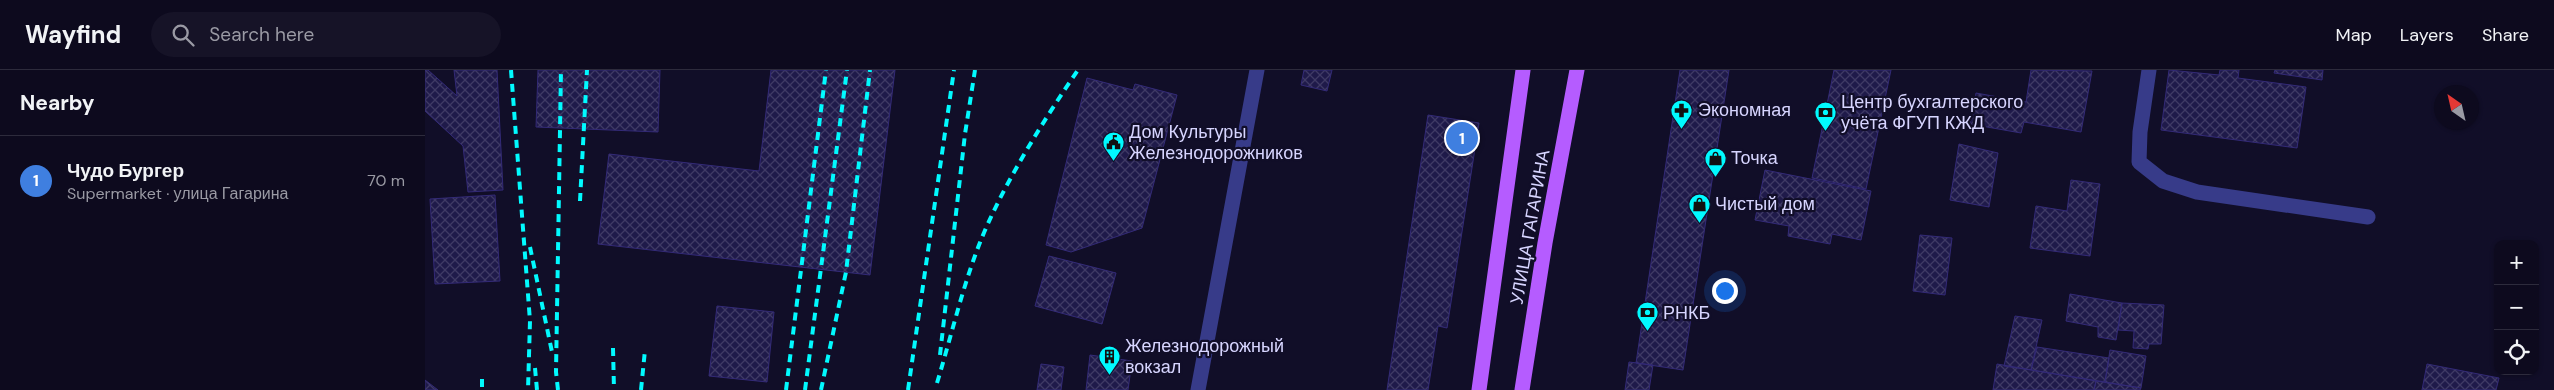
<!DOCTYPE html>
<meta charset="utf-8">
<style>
body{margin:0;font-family:"DM Sans",sans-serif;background:#161327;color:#f1f3f6}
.controls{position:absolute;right:15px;bottom:15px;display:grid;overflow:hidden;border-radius:10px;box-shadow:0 1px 4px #0004}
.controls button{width:45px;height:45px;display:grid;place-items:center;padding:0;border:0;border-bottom:1px solid #2d2b3c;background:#0d0a1e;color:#f1f3f6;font:25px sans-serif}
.compass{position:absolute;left:2009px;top:15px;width:45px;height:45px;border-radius:50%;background:#0d0a1e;box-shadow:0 1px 4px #0004;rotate:326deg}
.you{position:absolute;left:1299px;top:220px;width:18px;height:18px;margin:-12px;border:4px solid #fff;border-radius:50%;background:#1a73e8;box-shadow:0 0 0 8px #1a73e833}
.badge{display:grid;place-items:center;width:32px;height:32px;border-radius:50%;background:#1a73e8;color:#fff;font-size:16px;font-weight:700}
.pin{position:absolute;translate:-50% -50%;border:2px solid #fff;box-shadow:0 1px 5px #0006}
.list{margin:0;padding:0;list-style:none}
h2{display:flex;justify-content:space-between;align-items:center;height:65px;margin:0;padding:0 20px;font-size:21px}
h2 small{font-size:16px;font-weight:400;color:#9a9aa4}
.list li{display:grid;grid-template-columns:32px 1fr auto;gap:15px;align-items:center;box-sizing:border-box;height:90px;padding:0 20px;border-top:1px solid #2d2b3c}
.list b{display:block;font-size:19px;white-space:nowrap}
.list p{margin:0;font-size:16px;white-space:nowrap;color:#9a9aa4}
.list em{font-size:16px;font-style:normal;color:#9a9aa4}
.icon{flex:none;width:28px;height:28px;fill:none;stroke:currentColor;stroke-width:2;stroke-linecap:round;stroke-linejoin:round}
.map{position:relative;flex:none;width:2129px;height:320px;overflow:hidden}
header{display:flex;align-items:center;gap:30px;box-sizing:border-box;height:70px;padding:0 25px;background:#0d0a1e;border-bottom:1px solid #2d2b3c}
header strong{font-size:24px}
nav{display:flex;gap:28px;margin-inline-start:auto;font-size:18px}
.search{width:350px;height:45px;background:#161327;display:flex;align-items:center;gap:12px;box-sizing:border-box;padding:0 18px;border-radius:28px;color:#9a9aa4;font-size:19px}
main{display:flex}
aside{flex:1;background:#0d0a1e}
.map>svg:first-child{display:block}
.building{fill:url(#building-cross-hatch);stroke:#332a77}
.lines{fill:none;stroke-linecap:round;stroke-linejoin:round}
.minor{stroke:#373b89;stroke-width:15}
.major{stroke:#b55cff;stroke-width:15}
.rail{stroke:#01faff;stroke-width:4;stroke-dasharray:8 6;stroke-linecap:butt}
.labels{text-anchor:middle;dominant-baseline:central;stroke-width:4.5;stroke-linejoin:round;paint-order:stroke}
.poi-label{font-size:18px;fill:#d7d5ff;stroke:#110e28;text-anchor:start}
.street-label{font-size:18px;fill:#d7d5ff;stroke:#110e28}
</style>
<header>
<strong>Wayfind</strong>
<div class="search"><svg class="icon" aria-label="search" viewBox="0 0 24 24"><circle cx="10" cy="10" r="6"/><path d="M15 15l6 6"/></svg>Search here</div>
<nav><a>Map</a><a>Layers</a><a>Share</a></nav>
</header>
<main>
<aside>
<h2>Nearby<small></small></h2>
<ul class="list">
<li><span class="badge" style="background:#3f7fe0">1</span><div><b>Чудо Бургер</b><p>Supermarket · улица Гагарина</p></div><em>70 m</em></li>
</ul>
</aside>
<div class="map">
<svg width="2129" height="320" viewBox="0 0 2129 320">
<defs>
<pattern id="building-cross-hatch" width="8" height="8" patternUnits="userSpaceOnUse" patternTransform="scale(1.25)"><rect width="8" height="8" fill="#1f1a4a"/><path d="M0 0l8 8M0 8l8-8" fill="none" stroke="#3f3a65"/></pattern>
</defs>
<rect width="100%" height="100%" fill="#110e28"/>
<path class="building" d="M0,0H3L32,26L29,0H72L78,120L43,122L38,76L0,41Z
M113,0H235L233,62L111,57Z
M346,0H470L445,205L173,174L184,84L334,101Z
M879,0H907L902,21L876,15Z
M1255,0H1304L1258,300L1211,293Z
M1409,0H1466L1441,119L1387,108Z
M1606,0L1667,1L1656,62L1599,52L1596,63L1545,54L1551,23L1601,32Z
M1744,0L1794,5L1795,0H1814L1813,8L1881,17L1872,78L1736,60Z
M1850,0H1898L1897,10L1849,3Z
M662,8L708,20L710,14L752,25L717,158L646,182L621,175Z
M1003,45L1054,53L1022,258L1013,256L1003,320H962Z
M1534,74L1573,83L1564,137L1525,130Z
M1340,100L1446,121L1436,170L1407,164L1405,174L1363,166L1364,156L1330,150Z
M1646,110L1675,114L1665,186L1605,178L1611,136L1642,141Z
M70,125L75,211L10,214L5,129Z
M1495,165L1527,168L1520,225L1488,221Z
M624,186L691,203L677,254L610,236Z
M1645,224L1697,233L1691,270L1673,267V257L1641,251Z
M1697,233L1739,235L1736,274H1724L1723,279L1708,278L1709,261L1693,260Z
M292,236L349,242L342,312L284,306Z
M1590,246L1617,250L1606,300L1579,296Z
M1612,277L1684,288L1680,312L1606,300Z
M1685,280L1721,286L1716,318L1680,312Z
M665,285L707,291L703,320H661Z
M1204,292L1228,295L1224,320H1200Z
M616,294L639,297L636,320H612Z
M1572,294L1671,311L1669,320H1568Z
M2002,294L2074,308L2071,320H1997Z
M0,310L13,320H0Z
M1671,311L1716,318L1715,320H1669Z"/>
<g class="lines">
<path class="minor" d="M1724,0L1715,62L1714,92L1738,111L1772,122L1943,147
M773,320L832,0"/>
<path class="major" d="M1054,320L1098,0
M1097,320L1120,173L1152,0"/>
<path class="rail" d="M86,0L105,251L103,320
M155,131L162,0
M105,177L127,282
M188,278L189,320
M515,285L540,64L550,0
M110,298L112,320
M57,309V320
M512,313C526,267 537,219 554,175C576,118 618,51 653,0
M133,320L131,302L136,0
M216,320L220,280
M361,320L401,0
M380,320L422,0
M396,320L421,202L445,0
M483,320L529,0"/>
</g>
<defs>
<symbol id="pharmacy-pin" viewBox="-11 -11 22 30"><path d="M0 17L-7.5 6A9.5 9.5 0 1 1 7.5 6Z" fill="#01faff" stroke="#110e28"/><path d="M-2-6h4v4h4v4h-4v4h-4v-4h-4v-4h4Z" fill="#111"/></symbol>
<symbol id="bank-pin" viewBox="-11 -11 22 30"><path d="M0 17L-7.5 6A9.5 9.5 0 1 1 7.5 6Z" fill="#01faff" stroke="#110e28"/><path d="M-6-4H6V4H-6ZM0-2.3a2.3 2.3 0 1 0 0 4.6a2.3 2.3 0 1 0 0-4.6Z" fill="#111"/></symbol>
<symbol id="civic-pin" viewBox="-11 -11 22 30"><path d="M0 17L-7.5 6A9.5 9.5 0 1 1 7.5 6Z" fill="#01faff" stroke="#110e28"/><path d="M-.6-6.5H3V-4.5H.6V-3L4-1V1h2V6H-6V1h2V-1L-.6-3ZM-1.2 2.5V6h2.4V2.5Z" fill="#111"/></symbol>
<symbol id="shop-pin" viewBox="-11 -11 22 30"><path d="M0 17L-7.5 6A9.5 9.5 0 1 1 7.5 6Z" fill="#01faff" stroke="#110e28"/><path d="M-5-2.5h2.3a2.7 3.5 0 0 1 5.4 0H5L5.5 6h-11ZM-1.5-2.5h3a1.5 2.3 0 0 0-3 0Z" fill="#111"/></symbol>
<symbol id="building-pin" viewBox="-11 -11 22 30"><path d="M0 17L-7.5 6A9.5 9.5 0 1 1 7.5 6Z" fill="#01faff" stroke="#110e28"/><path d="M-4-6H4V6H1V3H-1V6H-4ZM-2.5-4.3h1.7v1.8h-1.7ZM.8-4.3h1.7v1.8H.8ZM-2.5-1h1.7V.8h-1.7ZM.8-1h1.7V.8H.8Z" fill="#111"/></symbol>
</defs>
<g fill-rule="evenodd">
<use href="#pharmacy-pin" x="1244" y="28" width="25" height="34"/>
<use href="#bank-pin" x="1388" y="30" width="25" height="34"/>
<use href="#civic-pin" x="676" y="60" width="25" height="34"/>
<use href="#shop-pin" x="1278" y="76" width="25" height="34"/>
<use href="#shop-pin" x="1262" y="122" width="25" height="34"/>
<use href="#bank-pin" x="1210" y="230" width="25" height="34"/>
<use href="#building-pin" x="672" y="274" width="25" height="34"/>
</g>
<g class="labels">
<g class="poi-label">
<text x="1416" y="32">Центр бухгалтерского<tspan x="1416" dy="21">учёта ФГУП КЖД</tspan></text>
<text x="1273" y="40">Экономная</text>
<text x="704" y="62">Дом Культуры<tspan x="704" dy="21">Железнодорожников</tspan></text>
<text x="1306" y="88">Точка</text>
<text x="1290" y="134">Чистый дом</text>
<text x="1238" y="243">РНКБ</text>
<text x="700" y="276">Железнодорожный<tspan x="700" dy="21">вокзал</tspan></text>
</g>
<g class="street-label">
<text transform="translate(1105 157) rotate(-80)">УЛИЦА ГАГАРИНА</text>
</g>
</g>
</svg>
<div class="controls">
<button>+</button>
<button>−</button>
<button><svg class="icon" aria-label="locate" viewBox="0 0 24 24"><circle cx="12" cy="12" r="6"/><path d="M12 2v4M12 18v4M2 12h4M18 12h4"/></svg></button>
</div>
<svg class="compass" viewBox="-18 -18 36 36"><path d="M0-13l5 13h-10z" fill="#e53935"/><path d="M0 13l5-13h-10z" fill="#9a9aa4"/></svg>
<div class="you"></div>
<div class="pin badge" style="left:1037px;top:68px;background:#3f7fe0">1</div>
</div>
</main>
